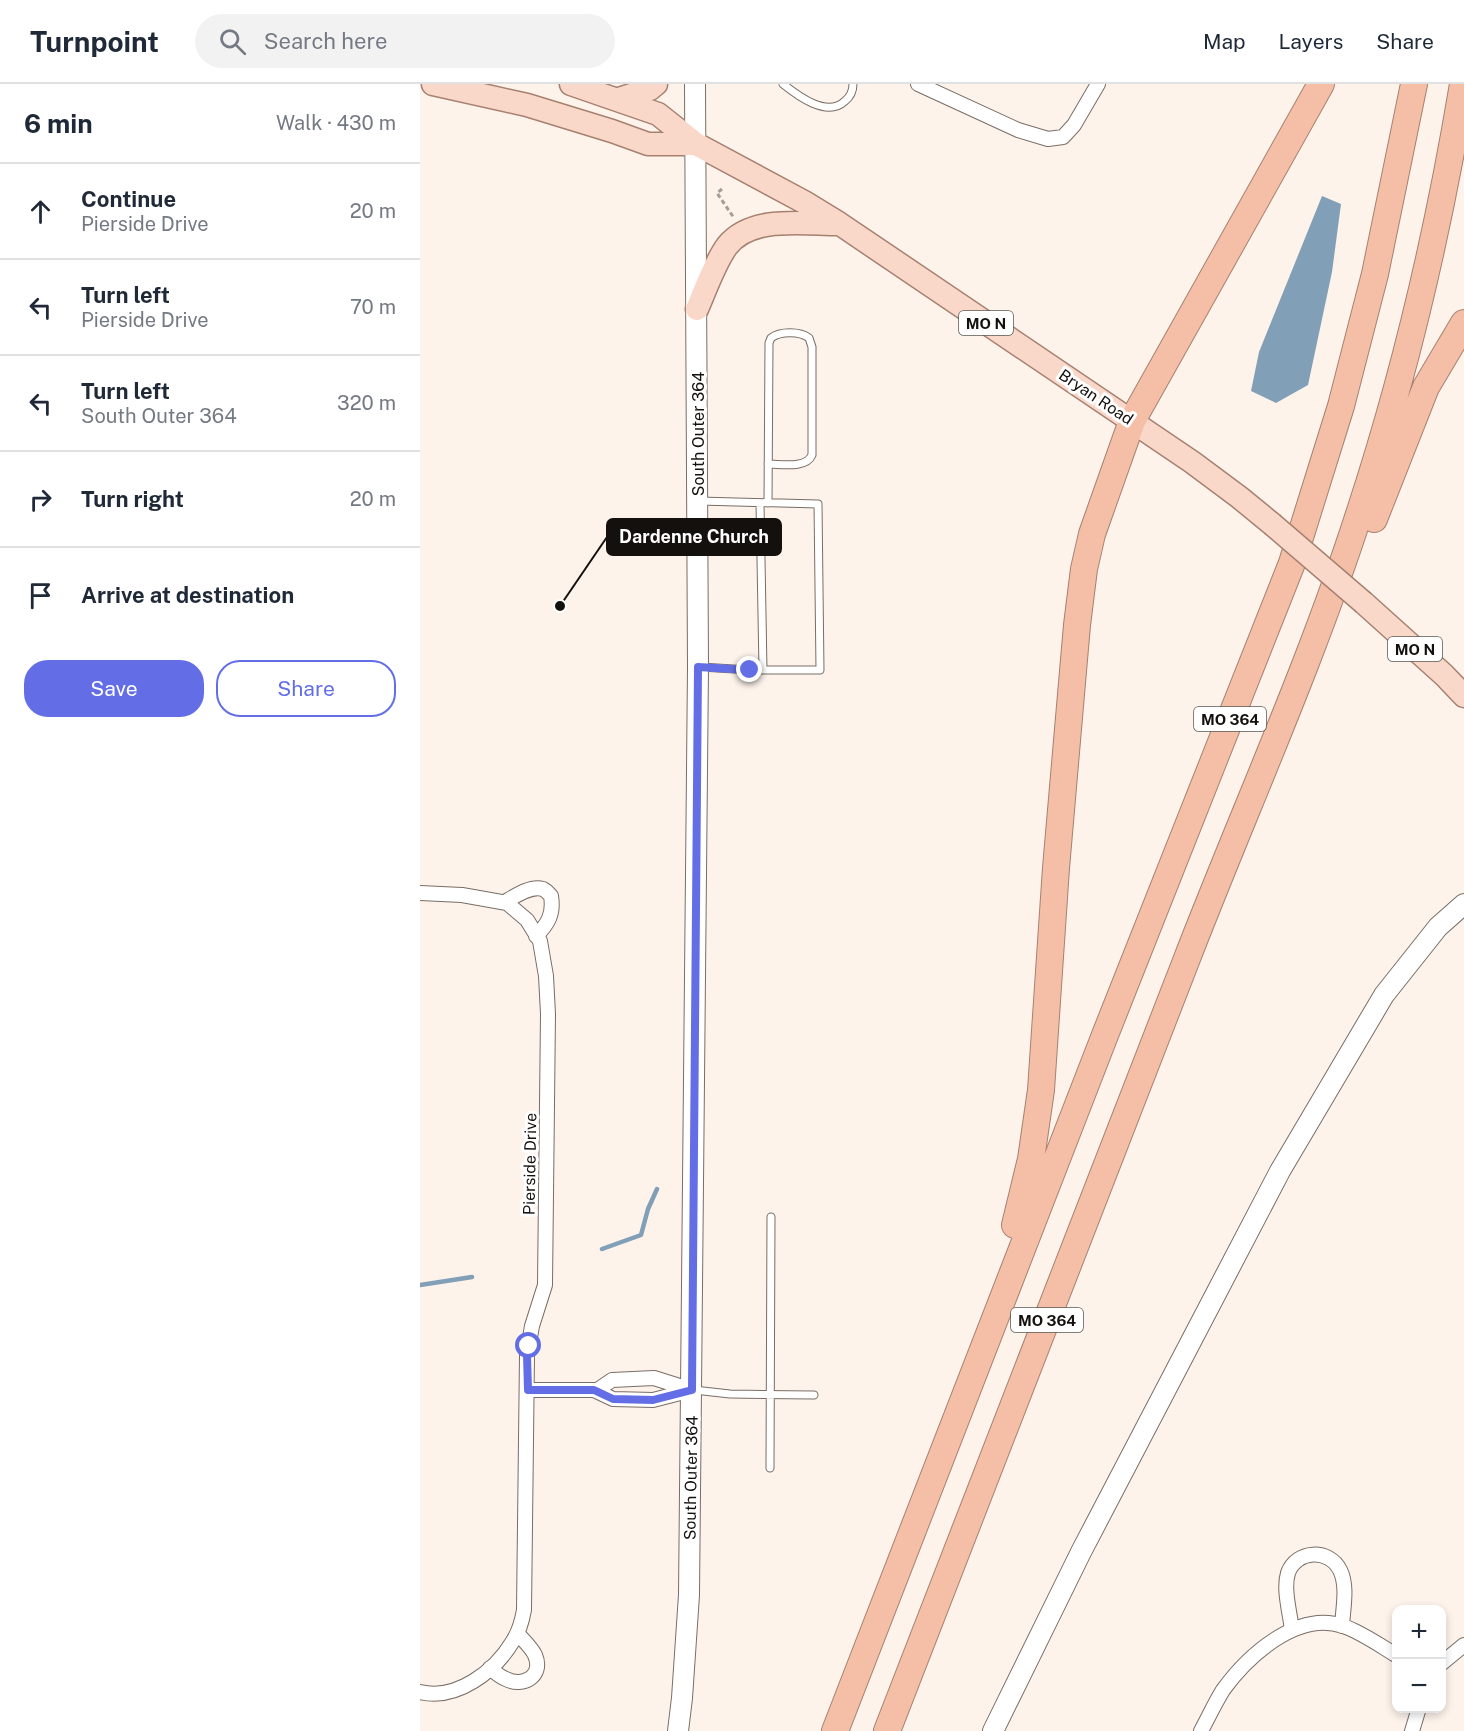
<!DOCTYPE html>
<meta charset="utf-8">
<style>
body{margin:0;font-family:"Public Sans",sans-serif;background:#f2f2f3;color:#1f2937}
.controls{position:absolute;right:18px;bottom:18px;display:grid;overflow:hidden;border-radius:12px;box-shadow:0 3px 9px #0003}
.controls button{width:54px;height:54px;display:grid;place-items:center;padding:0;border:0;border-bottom:2px solid #e0e1e3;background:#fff;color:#1f2937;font:30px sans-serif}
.stop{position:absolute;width:18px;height:18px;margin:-14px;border:4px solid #636ee6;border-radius:50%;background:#fff}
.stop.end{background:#636ee6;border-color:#fff;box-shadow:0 2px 6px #0008}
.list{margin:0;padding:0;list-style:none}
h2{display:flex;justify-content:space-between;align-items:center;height:78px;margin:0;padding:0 24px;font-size:26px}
h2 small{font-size:20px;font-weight:400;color:#747a83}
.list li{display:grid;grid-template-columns:39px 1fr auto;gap:18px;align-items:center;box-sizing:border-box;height:96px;padding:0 24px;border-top:2px solid #e0e1e3}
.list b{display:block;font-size:22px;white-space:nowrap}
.list p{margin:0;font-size:20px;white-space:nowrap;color:#747a83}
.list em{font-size:20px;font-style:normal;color:#747a83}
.actions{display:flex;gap:12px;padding:18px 24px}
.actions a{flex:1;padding:14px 0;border:2px solid #636ee6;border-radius:24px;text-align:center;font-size:21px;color:#636ee6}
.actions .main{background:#636ee6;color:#fff}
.icon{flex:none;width:33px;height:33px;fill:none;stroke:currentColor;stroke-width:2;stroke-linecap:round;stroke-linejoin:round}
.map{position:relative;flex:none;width:1044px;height:1647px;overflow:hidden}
header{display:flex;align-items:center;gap:36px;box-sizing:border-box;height:84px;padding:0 30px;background:#fff;border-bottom:2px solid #e0e1e3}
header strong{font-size:28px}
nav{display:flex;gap:33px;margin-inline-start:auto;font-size:21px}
.search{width:420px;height:54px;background:#f2f2f3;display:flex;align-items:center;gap:15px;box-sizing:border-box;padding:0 21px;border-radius:33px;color:#747a83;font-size:22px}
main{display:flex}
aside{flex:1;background:#fff}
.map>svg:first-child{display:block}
.water{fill:#819fb7}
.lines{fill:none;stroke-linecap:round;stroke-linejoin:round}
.stream{stroke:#819fb7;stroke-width:4.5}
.lane-casing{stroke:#796d65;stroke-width:9}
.street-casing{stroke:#796d65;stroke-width:16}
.secondary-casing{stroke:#796d65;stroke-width:22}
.primary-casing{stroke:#a68170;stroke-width:25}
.highway-casing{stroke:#a68170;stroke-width:28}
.path{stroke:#a49c96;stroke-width:3;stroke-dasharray:4.5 3;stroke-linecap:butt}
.lane{stroke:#fff;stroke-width:7}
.street{stroke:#fff;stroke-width:14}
.secondary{stroke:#fff;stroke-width:20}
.primary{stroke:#f9d8ca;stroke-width:22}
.highway{stroke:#f5bea6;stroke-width:26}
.primary-bridge-casing{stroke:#a68170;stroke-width:25;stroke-linecap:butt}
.primary-bridge{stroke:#f9d8ca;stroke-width:22}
.route{stroke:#636ee6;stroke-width:8}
.labels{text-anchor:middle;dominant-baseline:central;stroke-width:6;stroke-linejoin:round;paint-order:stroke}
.shield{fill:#fff;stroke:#5a5856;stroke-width:1.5}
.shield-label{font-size:15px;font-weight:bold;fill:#14100d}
.street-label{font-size:16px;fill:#14100d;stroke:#fff}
.leader{fill:none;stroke:#14100d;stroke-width:2}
.callout-dot{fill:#14100d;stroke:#fff;stroke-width:2}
.callout{fill:#14100d;stroke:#14100d;stroke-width:2}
.callout-label{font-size:18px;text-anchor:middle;font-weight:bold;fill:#fff}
</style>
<header>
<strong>Turnpoint</strong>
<div class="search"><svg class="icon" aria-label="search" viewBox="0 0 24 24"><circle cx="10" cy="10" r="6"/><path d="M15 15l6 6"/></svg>Search here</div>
<nav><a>Map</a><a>Layers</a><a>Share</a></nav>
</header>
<main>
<aside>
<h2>6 min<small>Walk · 430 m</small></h2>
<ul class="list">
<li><svg class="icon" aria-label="ahead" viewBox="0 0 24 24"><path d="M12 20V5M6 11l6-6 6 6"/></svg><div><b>Continue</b><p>Pierside Drive</p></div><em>20 m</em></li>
<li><svg class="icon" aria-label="left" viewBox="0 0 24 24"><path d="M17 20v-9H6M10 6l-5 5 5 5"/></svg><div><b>Turn left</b><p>Pierside Drive</p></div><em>70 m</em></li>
<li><svg class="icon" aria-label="left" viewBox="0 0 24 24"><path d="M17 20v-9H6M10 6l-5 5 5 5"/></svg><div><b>Turn left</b><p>South Outer 364</p></div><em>320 m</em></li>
<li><svg class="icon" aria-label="right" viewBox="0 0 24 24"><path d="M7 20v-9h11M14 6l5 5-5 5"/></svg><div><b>Turn right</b></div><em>20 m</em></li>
<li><svg class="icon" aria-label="arrive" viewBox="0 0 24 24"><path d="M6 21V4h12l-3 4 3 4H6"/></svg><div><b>Arrive at destination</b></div></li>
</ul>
<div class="actions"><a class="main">Save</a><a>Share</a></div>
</aside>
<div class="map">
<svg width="1044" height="1647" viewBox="0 0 1044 1647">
<rect width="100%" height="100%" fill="#fef3eb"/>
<path class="water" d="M902,112L921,120L912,188L888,301L856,319L831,307L839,268Z"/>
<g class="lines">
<path class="stream" d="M182,1165L221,1151L228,1125L237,1105
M0,1201L52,1193"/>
<defs>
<path id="lane" d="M363,0C378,12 407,34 425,17C430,13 433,7 433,0
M279,417L398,420L400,586H330L281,583
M340,419L343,586
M348,419L349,259L351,254C360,247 380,247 389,254L392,263V371C386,385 361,380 348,380
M274,1306L310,1310L394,1311
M350,1384L351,1133"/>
<path id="street" d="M498,0L598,46L628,55L643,53L654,41L678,0
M0,809L42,811L87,819L107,836L120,857L126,892L128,930L125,1201L112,1242L107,1271L104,1526C102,1537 99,1548 93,1557C75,1587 37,1617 0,1608
M85,818C95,812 111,801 123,805C127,807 129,810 131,812C134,830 128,840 116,852
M108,1306H174L193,1315L233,1316L272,1306
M176,1307L192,1296L234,1294L272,1306
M872,1546C870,1529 863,1505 868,1489C876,1466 909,1464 920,1486C928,1502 923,1524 922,1542
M1022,1579L1044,1561
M70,1584C75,1588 80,1593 86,1595C103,1604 124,1592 115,1571C111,1563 103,1556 97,1549
M781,1647C788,1634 795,1619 803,1606C827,1573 877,1526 923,1542C941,1548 959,1561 976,1571
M992,1647L999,1624"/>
<path id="secondary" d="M258,1647L262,1614L269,1511L278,583L275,0
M573,1647L661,1468L860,1087L964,911L1018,843L1044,820"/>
<path id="primary" d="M13,0L107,21L192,47L228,60H276
M151,0L238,30L276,60L384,118L420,140L772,378L819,413L852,440
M199,15L230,5L236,0
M277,225C286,205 294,180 307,162C331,131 384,140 418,140
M944,519L1024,591L1044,612"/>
<path id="highway" d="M954,435L1006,303L1044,239
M595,1141L611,1075L621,1006L636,784L657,541L664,485L672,450L712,337L901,0
M415,1647L685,951L872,479L921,322L955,190L994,0
M467,1647C567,1391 666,1134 766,877C824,727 891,580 940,427C986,287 1019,144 1043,0"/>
</defs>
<use href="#lane" class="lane-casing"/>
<use href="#street" class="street-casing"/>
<use href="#secondary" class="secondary-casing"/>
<use href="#primary" class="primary-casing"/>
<use href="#highway" class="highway-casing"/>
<path class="path" d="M302,105L297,109L314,134"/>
<use href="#lane" class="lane"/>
<use href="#street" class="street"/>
<use href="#secondary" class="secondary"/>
<use href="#primary" class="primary"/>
<use href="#highway" class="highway"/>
<defs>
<path id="primary-bridge" d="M852,440L944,519"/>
</defs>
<use href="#primary-bridge" class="primary-bridge-casing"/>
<use href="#primary-bridge" class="primary-bridge"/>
</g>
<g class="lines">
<path class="route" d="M109,1262L107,1271L108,1306H174L193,1315L233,1316L272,1306L278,583L330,586"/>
</g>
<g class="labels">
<g class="shield">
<rect x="539" y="227" width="54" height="24" rx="4.5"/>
<rect x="968" y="553" width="54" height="24" rx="4.5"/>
<rect x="774" y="623" width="72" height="24" rx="4.5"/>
<rect x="591" y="1224" width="72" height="24" rx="4.5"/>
</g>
<g class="shield-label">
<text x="566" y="239">MO N</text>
<text x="995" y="565">MO N</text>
<text x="810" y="635">MO 364</text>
<text x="627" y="1236">MO 364</text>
</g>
<g class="street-label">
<text transform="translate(676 313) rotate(34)">Bryan Road</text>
<text transform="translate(278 350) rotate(-90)">South Outer 364</text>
<text transform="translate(110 1080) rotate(-89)">Pierside Drive</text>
<text transform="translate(271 1394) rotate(-89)">South Outer 364</text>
</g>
</g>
<path class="leader" d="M140 522L187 453"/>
<circle class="callout-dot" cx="140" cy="522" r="6"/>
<rect class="callout" x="187" y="435" width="174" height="36" rx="6"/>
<g class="callout-label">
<text x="274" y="459">Dardenne Church</text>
</g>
</svg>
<div class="controls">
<button>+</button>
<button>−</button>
</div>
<div class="stop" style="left:109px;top:1262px"></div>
<div class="stop end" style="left:330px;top:586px"></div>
</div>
</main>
